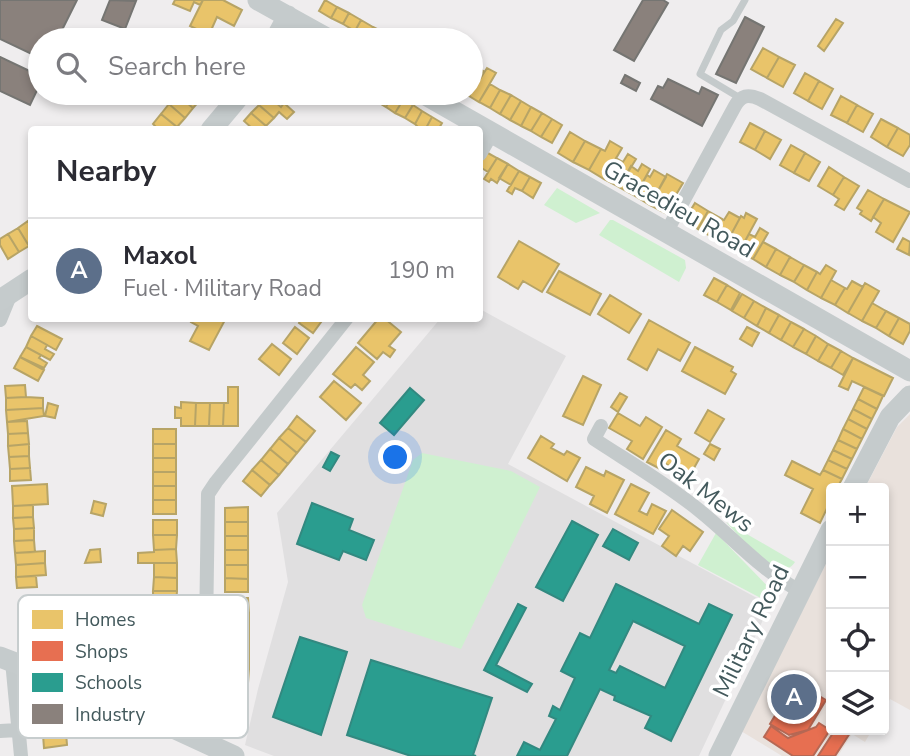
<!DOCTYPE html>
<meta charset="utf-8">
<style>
body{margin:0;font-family:"Nunito Sans",sans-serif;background:#f7f7f7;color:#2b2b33}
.controls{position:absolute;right:21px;bottom:21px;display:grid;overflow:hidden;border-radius:7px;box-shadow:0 4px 10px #0003}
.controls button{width:63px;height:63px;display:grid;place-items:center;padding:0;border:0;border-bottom:2px solid #e1e1e2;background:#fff;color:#2b2b33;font:35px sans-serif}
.you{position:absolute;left:396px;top:458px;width:24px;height:24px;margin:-18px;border:5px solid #fff;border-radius:50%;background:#1a73e8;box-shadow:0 0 0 10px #1a73e833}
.badge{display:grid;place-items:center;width:46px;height:46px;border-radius:50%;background:#7f8d8f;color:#fff;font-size:23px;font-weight:700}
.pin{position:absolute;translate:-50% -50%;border:4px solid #fff;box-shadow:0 2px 7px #0006}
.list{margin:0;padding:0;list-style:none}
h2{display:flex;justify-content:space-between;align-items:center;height:91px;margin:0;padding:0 28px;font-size:30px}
h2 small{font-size:23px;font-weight:400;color:#7c7c81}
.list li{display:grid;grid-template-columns:46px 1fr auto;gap:21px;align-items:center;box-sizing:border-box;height:105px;padding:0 28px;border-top:2px solid #e1e1e2}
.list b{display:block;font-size:26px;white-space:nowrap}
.list p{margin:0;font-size:23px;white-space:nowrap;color:#7c7c81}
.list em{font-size:23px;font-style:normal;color:#7c7c81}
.icon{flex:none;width:38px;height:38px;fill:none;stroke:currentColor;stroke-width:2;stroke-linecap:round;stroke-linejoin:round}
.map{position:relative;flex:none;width:910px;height:756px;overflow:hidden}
.search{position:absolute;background:#fff;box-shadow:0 4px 10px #0003;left:28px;top:28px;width:455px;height:77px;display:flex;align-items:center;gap:18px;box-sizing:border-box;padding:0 24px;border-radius:38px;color:#7c7c81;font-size:26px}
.panel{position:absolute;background:#fff;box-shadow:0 4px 10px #0003;left:28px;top:126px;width:455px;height:196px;border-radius:7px}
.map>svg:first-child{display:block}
.commercial{fill:#e9e1dc}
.education{fill:#e0dfe0}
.green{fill:#cff0d0}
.homes{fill:#e9c46a;stroke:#b7a466;stroke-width:2}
.shops{fill:#e76f51;stroke:#b66854;stroke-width:2}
.schools{fill:#2a9d8f;stroke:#328980;stroke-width:2;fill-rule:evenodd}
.industry{fill:#8a817c;stroke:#757572;stroke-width:2}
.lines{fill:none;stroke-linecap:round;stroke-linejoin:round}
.path{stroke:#b4c3b9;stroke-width:2.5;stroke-dasharray:5 3.5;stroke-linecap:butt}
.lane{stroke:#c4cacb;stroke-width:7}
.street{stroke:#c4cacb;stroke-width:14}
.secondary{stroke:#c5cbcc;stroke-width:21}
.labels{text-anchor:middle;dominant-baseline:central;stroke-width:7;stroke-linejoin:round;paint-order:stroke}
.street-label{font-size:24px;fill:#43595c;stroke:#fff}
.key{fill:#fff;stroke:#c7cdce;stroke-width:2}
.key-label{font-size:19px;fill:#43595c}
</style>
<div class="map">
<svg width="910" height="756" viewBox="0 0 910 756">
<rect width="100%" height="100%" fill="#efedee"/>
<path class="commercial" d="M910,414V710L890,699L884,710V488H865L897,427Z
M831,554V730H872L865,742L852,734L838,756H782L741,731Z"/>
<path class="education" d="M480,309L566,356L508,464L770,605L699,756H274L245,745L258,689L288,582L277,513L440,319L480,318Z"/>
<path class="green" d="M557,188L600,213L576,223L544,205Z
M610,220H613L685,260L686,268L679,282L599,235Z
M422,453L511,471L540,487L461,649L366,618L362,605L413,460Z
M726,522L795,562C778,588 738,534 726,522Z
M716,533L776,595L772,604L698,565Z"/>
<path class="homes" d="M175,0H203L200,5L194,2L190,11L173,4Z
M203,0H223L242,10L234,26L217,17L209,35L190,26Z
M325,0L337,7L331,18L319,11Z
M337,7L349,13L343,24L331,18Z
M349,13L361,20L355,31L343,24Z
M836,19L843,23L824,51L818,46Z
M361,20L373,27L367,38L355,31Z
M373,27L385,33L381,40L367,38Z
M763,48L779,57L767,78L751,69Z
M779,57L795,65L783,87L767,78Z
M476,67L483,71L469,96L463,93H471V73L472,74Z
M487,68L496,73L479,102L469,96Z
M805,73L819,81L808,101L794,93Z
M819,81L833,89L822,109L808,101Z
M490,84L500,90L490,108L479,102Z
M500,90L511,95L500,114L490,108Z
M179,93H195L202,98L193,108L177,94Z
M381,93L393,94L386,107L376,101Z
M177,94L193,108L185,118L169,104Z
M393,94L403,100L395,113L386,107Z
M267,95L281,107L284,103L294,112L287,119L279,112L274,118L259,105Z
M511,95L521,101L510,120L500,114Z
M841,96L857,105L847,123L831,115Z
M403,100L413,105L405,118L395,113Z
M521,101L531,107L521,126L510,120Z
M169,104L185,118L177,127L161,114Z
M259,105L274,118L266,126L251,113Z
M413,105L422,111L415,124L405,118Z
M857,105L873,114L863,132L847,123Z
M531,107L542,113L531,131L521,126Z
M422,111L432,117L425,130H415L417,126L415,124Z
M251,113L266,126L263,130H254L244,121Z
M542,113L552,119L541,137L531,131Z
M161,114L177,127L175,130H159L153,124Z
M432,117L442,123L438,130H425Z
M552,119L562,125L552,143L541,137Z
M881,119L898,128L887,147L871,137Z
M750,123L765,131L755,150L740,142Z
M898,128L910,135V145L903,156L887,147Z
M765,131L781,140L770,159L755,150Z
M570,132L585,141L573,162L558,153Z
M585,141L601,149L589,170L573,162Z
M610,141L622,148L604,179L589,170L601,149L605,151Z
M791,145L805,153L794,173L780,165Z
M486,152L497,158L488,172L480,167V162Z
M805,153L820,162L809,181L794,173Z
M628,154L636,159L619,187L604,179L616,158L623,162Z
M497,158L508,164L497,183L491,179L489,182L484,179Z
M508,164L519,171L511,185L499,178Z
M642,164L650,169L635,196L619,187L631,166L638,171Z
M829,167L844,177L833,195L818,186Z
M654,170L666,177L650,205L635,196L647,175L650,177Z
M519,171L530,177L522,191L515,188L512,194L507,191Z
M667,174L683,183L665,213L650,205Z
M530,177L541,183L533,198L522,191Z
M844,177L859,186L844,210L835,205L839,199L833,195Z
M868,190L884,199L871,221L860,214L862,211L857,208Z
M884,199L910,212L893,242L876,232L881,223L873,217Z
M695,203L708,211L698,229L684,221Z
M708,211L722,219L712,237L698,229Z
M729,212L740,218L726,244L712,237L722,219L724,220Z
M746,213L757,219L739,252L726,244L741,216L744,218Z
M28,221L32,227V244L29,246L18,228Z
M18,228L29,246L19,252L8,234Z
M760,228L768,233L753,259L739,252L749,234L755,237Z
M8,234L19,252L8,259L0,245V239Z
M903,238L910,242L909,255L897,249Z
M519,241L559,264L542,292L523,281L518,289L498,277Z
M763,242L776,249L766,267L753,259Z
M776,249L790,257L780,275L766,267Z
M790,257L804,265L794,282L780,275Z
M804,265L817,272L807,290L794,282Z
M826,265L836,271L821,298L807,290L817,272L820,274Z
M559,271L601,294L590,315L547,292Z
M714,278L727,285L717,302L704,295Z
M831,280L845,288L835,305L821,298Z
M852,281L863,287L848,313L835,305L845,288L847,289Z
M865,283L879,291L862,321L848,313Z
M727,285L740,293L731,310L717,302Z
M742,294L754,301L744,318L732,311Z
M610,295L641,314L629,333L598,314Z
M754,301L766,308L757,326L744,318Z
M872,303L886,311L876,328L862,321Z
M766,308L779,315L769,333L757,326Z
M886,311L899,318L889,336L876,328Z
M779,315L791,322L781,340L769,333Z
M193,318L225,320L209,350L190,341L198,326L191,322Z
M302,318H324L313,333L299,323Z
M379,318H384L401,332L389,346L395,350L390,357L383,352L377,359L358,343Z
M899,318L910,324V331L903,344L889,336Z
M649,320L690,343L680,361L658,349L647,370L628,359Z
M791,322L804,329L793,347L781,340Z
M37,326L62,339L56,350L31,336Z
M295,327L309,338L297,354L283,343Z
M747,327L759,333L752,346L740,339Z
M804,329L816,336L806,354L793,347Z
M31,336L47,345L45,349L54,354L50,360L26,347Z
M816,336L828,344L818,361L806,354Z
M272,344L291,359L279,375L259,359Z
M828,344L841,351L831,368L818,361Z
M26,347L41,355L39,358L47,363L44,368L20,357Z
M356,347L374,362L363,375L370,381L362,390L355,384L351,388L333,374Z
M695,347L733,367L731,371L736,374L725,394L682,371Z
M841,351L853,358L843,375L831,368Z
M20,357L44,370L38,381L14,368Z
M853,358L893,378L884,396L852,381L848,390L839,386Z
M583,376L601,385L583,425L563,416Z
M334,381L361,403L346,420L320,397Z
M25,385L26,397L6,398L5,386Z
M228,387H238V426H223L224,403H228Z
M864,387L883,396L877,409L858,399Z
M620,393L627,397L618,412L611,407Z
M26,397L43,398V408L6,410V398Z
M858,399L877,409L872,419L853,409Z
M181,402L196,403L195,426H181V418H175V407L181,408Z
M48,403L58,406L55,418L45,416Z
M196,403H210L209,426H195Z
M210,403H224L223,426H209Z
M43,408L44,416L7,422L6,410Z
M853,409L872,419L867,429L848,419Z
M708,410L724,419L710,442L695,433Z
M618,413L640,426L646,417L662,427L643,459L627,449L632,441L609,428Z
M297,416L315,431L306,442L288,428Z
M848,419L867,429L862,439L843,429Z
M27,421L28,433L8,434L7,422Z
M288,428L306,442L297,453L279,438Z
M153,429H176V444H153Z
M843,429L862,439L857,449L838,440Z
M666,430L681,439L677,446L699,459L689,477L666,464L662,470L647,462Z
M28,433L29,444L8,446V434Z
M541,436L554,444L551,448L564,455L567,451L580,458L567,481L528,458Z
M279,438L297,453L288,464L270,449Z
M838,440L857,449L852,459L833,450Z
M29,444V456L9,457L8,446Z
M153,444H176V458H153Z
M710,444L720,449L714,460L704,454Z
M270,449L288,464L279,475L261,460Z
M833,450L852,459L847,469L828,460Z
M29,456L30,468L10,469L9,457Z
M153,458H176V472H153Z
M261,460L279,475L270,485L252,470Z
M828,460L847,469L842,479L823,470Z
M792,461L820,475L823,470L842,479L837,488H831V500L820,523L801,513L813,489L785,475Z
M586,467L604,476L606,471L624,480L607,513L590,504L594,496L576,487Z
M30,468L31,480L10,481V469Z
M252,470L270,485L261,496L243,481Z
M153,472H176V486H153Z
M47,484L48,504L13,506L12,486Z
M631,484L649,493L639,511L647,515L652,504L666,511L653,534L615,514Z
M153,486H176V500H153Z
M153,500H176V514H153Z
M94,501L106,504L103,516L91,513Z
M33,505V517L13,518V506Z
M248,507V522H225V508Z
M672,510L703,532L690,551L683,546L676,556L662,546L669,536L659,529Z
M33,517L34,528L14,529L13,518Z
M153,520H177V535H153Z
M225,522H248V536H225Z
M34,528V540L14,541V529Z
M153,535H177L176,549L154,550Z
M225,536H248V550H225Z
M34,540L35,552L15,553L14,541Z
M100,549L101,562L85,563L90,550Z
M176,549L177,563H138V553L154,552V550Z
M225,550H248V565H225Z
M45,551V563L16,565L15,553Z
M45,563L46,575L16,577V565Z
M154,563H177V578L154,577Z
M225,565H248V579L225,578Z
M36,576L37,587L17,588L16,577Z
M154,577L177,578V591H153Z
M225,578L248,579V592H225Z
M153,591H177L176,605H153Z
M225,598H248L249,613H225Z
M225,613H249V627H226Z
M226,627H249V641H226Z
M226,641H249V656L226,655Z
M226,655L249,656V669H225Z
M225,669H249L248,683H225Z
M66,733L67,745L44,748L43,735Z"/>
<path class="shops" d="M785,676L826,700L808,730L789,735L770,724L779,709L769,702Z
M819,723L830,730L813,756H793L764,737L771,726L788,738L816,727Z
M835,730H852L835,756H818Z"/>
<path class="schools" d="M410,388L424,400L394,435L380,423Z
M331,452L339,456L330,471L323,467Z
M312,503L353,519L349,530L374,540L366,560L343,551L339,560L297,544Z
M572,521L598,535L563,601L536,587Z
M613,529L638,543L629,560L603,546Z
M616,584L699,624L709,604L732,615L671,741L645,728L651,716L614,700L615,696L600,689L567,756H517L524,742L540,750L556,719L549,716L553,706L560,710L575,678L561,671L580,633L590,638ZM633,621L685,646L665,688L620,666L616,673L609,670Z
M518,604L526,608L496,665L532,684L527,692L484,670Z
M300,637L347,652L321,735L273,717Z
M371,660L492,698L473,755L476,756H411L347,735Z"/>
<path class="industry" d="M0,0H77L57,40H40V58L0,39Z
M110,0L136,1L125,29L102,20Z
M643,0H663L668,3L634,61L614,50Z
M745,17L764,27L736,83L716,74Z
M0,57L40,76V84L30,105L0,91Z
M625,75L640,83L636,91L621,83Z
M668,79L699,94L702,87L718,95L702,126L651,99L658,86L663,88Z"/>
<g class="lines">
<path class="path" d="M394,93L403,98"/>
<path class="lane" d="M740,98L700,74L721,30L733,21L745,0"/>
<path class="street" d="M480,154L492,133
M667,231L735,106C741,95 748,94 760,99L910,181
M0,320L11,293
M601,426L594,439C629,462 667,484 700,511C736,540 758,568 800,591
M12,661L21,756
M0,731L18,730
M199,739L205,702L208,494L216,482L347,318"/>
<path class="secondary" d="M258,0L330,40
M275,40L288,16
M422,93L910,371
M211,130L242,93
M0,300L32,279
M853,488L890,417L910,396
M0,657L119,703L234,756
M719,756L831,530"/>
</g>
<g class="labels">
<g class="street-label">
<text transform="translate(679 209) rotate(30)">Gracedieu Road</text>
<text transform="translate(706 492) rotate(38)">Oak Mews</text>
<text transform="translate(751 631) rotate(-64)">Military Road</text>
</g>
</g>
<rect x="18" y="595" width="230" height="143" rx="10" class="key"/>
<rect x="32" y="610" width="31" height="19" fill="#e9c46a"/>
<rect x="32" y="641" width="31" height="20" fill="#e76f51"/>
<rect x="32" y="673" width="31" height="19" fill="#2a9d8f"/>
<rect x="32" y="704" width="31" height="20" fill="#8a817c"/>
<g class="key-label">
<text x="75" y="626">Homes</text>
<text x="75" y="658">Shops</text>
<text x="75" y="689">Schools</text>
<text x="75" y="721">Industry</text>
</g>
</svg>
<div class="controls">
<button>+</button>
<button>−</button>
<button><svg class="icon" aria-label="locate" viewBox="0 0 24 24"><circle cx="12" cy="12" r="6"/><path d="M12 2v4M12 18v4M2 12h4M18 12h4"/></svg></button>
<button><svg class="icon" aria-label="layers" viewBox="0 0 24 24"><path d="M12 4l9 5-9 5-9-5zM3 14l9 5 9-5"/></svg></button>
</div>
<div class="you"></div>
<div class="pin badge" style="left:794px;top:697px;background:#5c6f8a">A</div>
<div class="search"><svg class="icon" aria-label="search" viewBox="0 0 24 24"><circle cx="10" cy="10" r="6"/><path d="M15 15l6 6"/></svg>Search here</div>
<section class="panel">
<h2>Nearby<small></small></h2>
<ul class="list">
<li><span class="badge" style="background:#5c6f8a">A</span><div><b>Maxol</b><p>Fuel · Military Road</p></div><em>190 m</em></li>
</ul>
</section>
</div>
